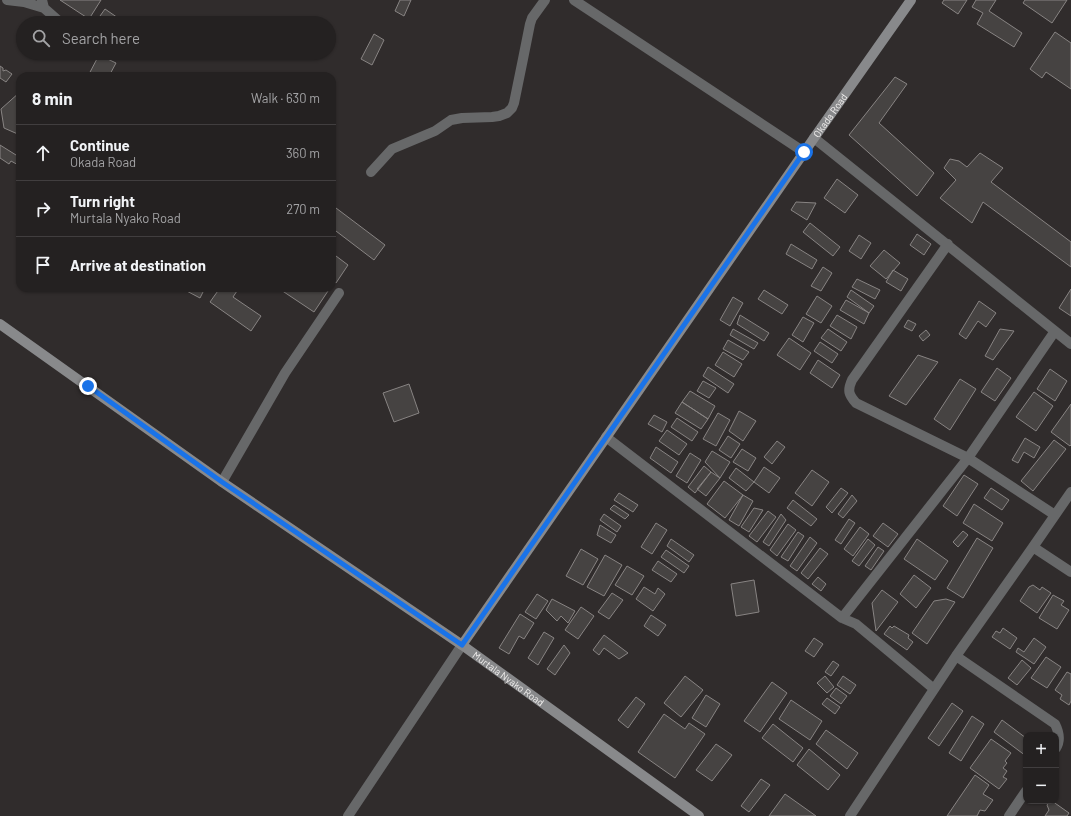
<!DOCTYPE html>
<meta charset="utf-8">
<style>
body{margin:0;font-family:Barlow,sans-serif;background:#2c292a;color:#f1f3f6}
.controls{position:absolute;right:12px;bottom:12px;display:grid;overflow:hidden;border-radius:8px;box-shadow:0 1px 3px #0004}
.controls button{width:36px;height:36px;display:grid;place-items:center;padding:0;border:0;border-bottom:1px solid #413e3f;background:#242121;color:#f1f3f6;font:20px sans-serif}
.stop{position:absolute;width:12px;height:12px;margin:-9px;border:3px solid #1a73e8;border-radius:50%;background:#fff}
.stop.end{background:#1a73e8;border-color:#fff;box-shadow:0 1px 4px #0008}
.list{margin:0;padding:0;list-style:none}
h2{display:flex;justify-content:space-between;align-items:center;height:52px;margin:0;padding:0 16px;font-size:17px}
h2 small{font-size:13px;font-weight:400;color:#a3a3a5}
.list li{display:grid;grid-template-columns:26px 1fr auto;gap:12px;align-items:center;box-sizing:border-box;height:56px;padding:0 16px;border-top:1px solid #413e3f}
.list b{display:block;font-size:15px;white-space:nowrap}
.list p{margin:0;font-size:13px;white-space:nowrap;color:#a3a3a5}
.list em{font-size:13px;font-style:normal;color:#a3a3a5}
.icon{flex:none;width:22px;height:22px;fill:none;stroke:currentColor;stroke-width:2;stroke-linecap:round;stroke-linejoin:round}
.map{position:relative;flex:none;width:1071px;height:816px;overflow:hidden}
.search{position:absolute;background:#242121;box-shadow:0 1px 3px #0004;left:16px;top:16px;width:320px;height:44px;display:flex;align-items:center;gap:10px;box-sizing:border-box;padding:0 14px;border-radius:22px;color:#a3a3a5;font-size:15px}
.panel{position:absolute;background:#242121;box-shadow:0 1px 3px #0004;left:16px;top:72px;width:320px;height:220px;border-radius:12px}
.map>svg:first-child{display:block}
.building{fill:#464342;stroke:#888483}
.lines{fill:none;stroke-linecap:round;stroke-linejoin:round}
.street{stroke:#676869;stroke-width:10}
.secondary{stroke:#88898b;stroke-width:10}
.route{stroke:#1a73e8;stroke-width:5}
.labels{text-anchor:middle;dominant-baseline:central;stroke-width:3;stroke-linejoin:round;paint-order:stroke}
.street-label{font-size:10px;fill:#f1efee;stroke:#262322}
</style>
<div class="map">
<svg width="1071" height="816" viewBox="0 0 1071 816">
<rect width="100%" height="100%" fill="#302c2c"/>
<path class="building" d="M60,0H101L89,19Z
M400,0H411L404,16L395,11Z
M944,0H967L958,14L942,3Z
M976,0H996L989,11L1022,33L1014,47L977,24L983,13L972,7Z
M1025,0H1067L1052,23L1023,3Z
M105,9L121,20L119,23H95Z
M1055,32L1071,43V89L1046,72L1042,78L1030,69Z
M374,34L384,40L372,65L361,59Z
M99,55L116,63L109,76H88Z
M0,66L3,68V71L6,70L12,74L6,82L0,78Z
M895,77L907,84L879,123L934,173L917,196L849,135Z
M20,92V135L4,128L1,109Z
M0,145L16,155L20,148V166L11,161L9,164L0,158Z
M980,153L1003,168L991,182L1071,242V267L983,202L972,223L940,198L956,180L944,168L950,159L959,161L967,167Z
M837,179L858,195L845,213L824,198Z
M796,202L816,203L807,220L791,210Z
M332,205L385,245L374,260L332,228Z
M810,223L840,247L833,256L803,232Z
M917,234L931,244L924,255L910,245Z
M859,235L871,243L861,259L849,251Z
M791,244L817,260L812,269L786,254Z
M884,250L900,263L886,279L870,266Z
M332,253L348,265L336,283L332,280Z
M823,267L832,273L821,291L811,286Z
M893,270L908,279L901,291L886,282Z
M857,279L880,290L875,299L852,287Z
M181,288H205L200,298Z
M220,288H239L233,297L261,316L251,331L210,302Z
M278,288H324L328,291L314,312Z
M1071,289V316L1059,308Z
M764,290L788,305L782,314L758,299Z
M851,290L874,306L869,313L847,297Z
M817,296L832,306L821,323L806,314Z
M733,297L743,303L730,326L720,320Z
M846,300L869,313L864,324L840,310Z
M979,301L996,313L986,327L978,321L966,339L959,334Z
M740,315L769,333L764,341L737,324Z
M837,315L857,327L851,339L830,326Z
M803,317L814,323L803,342L792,335Z
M908,320L916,324L912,331L904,327Z
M733,329L758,343L754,349L730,335Z
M828,329L847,342L841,351L821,338Z
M1000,329L1014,331L993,360L985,356Z
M926,330L930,335L923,341L919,336Z
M789,338L811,353L800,370L777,355Z
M728,340L749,352L743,360L723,349Z
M820,342L838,354L832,363L814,351Z
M723,352L742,364L734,377L715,365Z
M918,355L938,362L906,405L889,396Z
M818,360L840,375L832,388L810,373Z
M708,367L734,384L728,393L703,376Z
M997,368L1011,378L995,401L981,392Z
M1050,369L1067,381L1055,401L1037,389Z
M960,379L976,389L950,430L934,419Z
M703,381L716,388L709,398L697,391Z
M409,384L419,413L394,422L383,393Z
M690,391L715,406L708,419L682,402Z
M1034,392L1053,406L1036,431L1016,417Z
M682,402L708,419L701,429L675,413Z
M1071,404V445L1070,446L1051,432Z
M739,411L756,421L743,441L729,431Z
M718,413L730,420L716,446L703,439Z
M654,415L667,422L662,432L648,424Z
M677,418L698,432L692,441L671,427Z
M667,430L687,444L679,455L659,441Z
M728,436L740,444L731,458L719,450Z
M1025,438L1040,447L1034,458L1024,452L1018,463L1012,460Z
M1054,440L1066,449L1033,491L1021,481Z
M777,441L785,447L772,464L764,457Z
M656,447L678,462L671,473L650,458Z
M742,449L756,458L748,471L733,462Z
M712,451L730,462L720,478L705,462Z
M690,453L701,460L687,483L676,476Z
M704,466L711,472L695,493L688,487Z
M764,467L780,478L769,493L754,482Z
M736,468L754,482L746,491L729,478Z
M812,470L829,482L812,506L795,493Z
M711,472L720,478L706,496L697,489Z
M964,475L978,484L957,516L943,506Z
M724,481L743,495L725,518L707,504Z
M841,488L848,493L832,513L826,507Z
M991,488L1009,500L1002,510L984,498Z
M619,493L638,505L633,512L614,500Z
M743,495L753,501L739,526L729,520Z
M852,495L857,501L843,518L838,514Z
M793,500L817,519L811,526L787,508Z
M974,504L1003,523L992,541L963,523Z
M614,505L629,515L625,519L610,509Z
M754,508L763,510L749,532L741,527Z
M768,511L776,517L757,542L749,536Z
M604,514L621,526L617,532L600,520Z
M781,514L786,520L769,546L763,542Z
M849,519L855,523L841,544L835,540Z
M656,523L667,530L652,554L641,547Z
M883,523L898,534L888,547L873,536Z
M788,524L796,530L777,556L770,550Z
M600,525L616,535L611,543L597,535Z
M860,527L869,534L853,556L844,549Z
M963,531L968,535L958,547L953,542Z
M798,532L804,536L788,561L781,557Z
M810,537L817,543L797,571L790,566Z
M977,538L993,548L963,598L947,588Z
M671,539L694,555L689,562L667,546Z
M868,539L875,545L859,566L852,561Z
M917,539L948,561L935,580L904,559Z
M878,547L884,551L871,570L865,566Z
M820,548L828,554L808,579L801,573Z
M581,549L598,559L583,585L566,576Z
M666,550L689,566L684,573L661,557Z
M605,555L622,565L604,596L587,587Z
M658,561L677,574L671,582L652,570Z
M627,566L644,576L632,595L615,585Z
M914,575L931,588L916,608L900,594Z
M818,577L826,584L821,591L812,584Z
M754,580L759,612L736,616L731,584Z
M1033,585L1040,590L1042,587L1051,593L1037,613L1020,601L1029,587Z
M644,587L655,594L658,588L665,594L653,611L636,599Z
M882,590L898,602L876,631L872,603Z
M612,593L623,600L609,619L598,612Z
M537,594L548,601L536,619L525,612Z
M1053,595L1064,601L1061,605L1069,610L1057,629L1039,618Z
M552,599L575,611L568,623L561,616L557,621L546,610Z
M946,599L955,602L927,644L912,633L934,601Z
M581,607L594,616L578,639L565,630Z
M520,614L534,623L524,639L519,636L509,654L499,648Z
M651,615L666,625L658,636L644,626Z
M890,626L892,628L894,626L909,635L908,638L913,642L907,650L884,634Z
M1003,628L1017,638L1010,649L992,637L996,631L1000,633Z
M544,632L554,638L538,665L528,658Z
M604,635L628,653L619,659L604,648L599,655L593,650Z
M814,638L823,644L814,657L805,651Z
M1034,638L1046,647L1034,664L1016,652L1018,648L1024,652Z
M564,645L570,653L555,675L547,669Z
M1046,657L1061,667L1047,688L1031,678Z
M1022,660L1031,668L1017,685L1008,678Z
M833,661L839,665L831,676L825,672Z
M1067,672L1071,674V701L1069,705L1060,699L1062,695L1055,690Z
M685,676L703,690L681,717L664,703Z
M825,676L834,687L827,693L817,683Z
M843,676L856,685L850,694L837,685Z
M772,682L787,693L760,732L744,721Z
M836,688L847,696L841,704L830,696Z
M706,695L720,704L706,727L692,718Z
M636,697L645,704L628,728L618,720Z
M827,698L840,707L835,714L822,704Z
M791,700L822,721L810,740L779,719Z
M952,703L963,711L939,746L928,738Z
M664,714L685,729L689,723L705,734L675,778L638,752Z
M972,716L984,724L961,761L949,753Z
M1002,720L1026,738V756L994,732Z
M773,724L803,748L793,762L762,738Z
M826,730L858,753L847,769L816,744Z
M991,739L1011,753L1005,761L1007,763L1003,768L1007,771L1003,777L1007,779L999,789L970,768Z
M716,744L732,755L712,781L696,770Z
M809,749L840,775L828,790L797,765Z
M975,775L989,785L983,794L993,800L985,811L980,810L977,816H947Z
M761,779L770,785L749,812L741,806Z
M785,794L816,816H769Z
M1050,801H1052L1069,813L1067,816H1045L1049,810L1047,805Z"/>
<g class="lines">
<path class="street" d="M7,0L24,2L44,8L42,0
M574,0L804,152
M44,8L61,23
M814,138L1071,344
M371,172L392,149L435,131L451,120L462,118L492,117L499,116L507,113L512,108L514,103L523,59L530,24L532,18L545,0
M948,244L852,380C847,391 849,395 856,403L968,458L1055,515
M606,437L842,618L856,624L934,689
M222,482L285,373L339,293
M1033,547L1071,572
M842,618L968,458L1055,331
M956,656L1055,724C1059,732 1061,740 1056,748
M348,816L462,645
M850,816L956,656L1033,547L1071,492
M1009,816L1026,791"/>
<g class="secondary">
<path id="s1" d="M0,324L222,482L462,645L699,816"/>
<path id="s2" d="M462,645L814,138L911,0"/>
</g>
</g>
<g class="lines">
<path class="route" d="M88,386L222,482L462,645L804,152"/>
</g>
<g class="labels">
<g class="street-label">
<text stroke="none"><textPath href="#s2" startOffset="645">Okada Road</textPath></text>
<text stroke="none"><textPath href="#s1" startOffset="620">Murtala Nyako Road</textPath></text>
</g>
</g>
</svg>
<div class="controls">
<button>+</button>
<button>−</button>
</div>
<div class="stop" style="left:804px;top:152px"></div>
<div class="stop end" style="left:88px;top:386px"></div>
<div class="search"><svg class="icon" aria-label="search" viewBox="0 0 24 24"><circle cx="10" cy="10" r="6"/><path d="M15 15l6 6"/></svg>Search here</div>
<section class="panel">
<h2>8 min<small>Walk · 630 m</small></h2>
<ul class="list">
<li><svg class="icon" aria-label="ahead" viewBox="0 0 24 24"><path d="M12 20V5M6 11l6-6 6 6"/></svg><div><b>Continue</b><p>Okada Road</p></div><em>360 m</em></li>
<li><svg class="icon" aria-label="right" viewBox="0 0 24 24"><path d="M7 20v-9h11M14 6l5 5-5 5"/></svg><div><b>Turn right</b><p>Murtala Nyako Road</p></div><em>270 m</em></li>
<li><svg class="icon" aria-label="arrive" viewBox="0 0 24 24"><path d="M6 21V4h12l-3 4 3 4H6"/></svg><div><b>Arrive at destination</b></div></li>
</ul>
</section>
</div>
